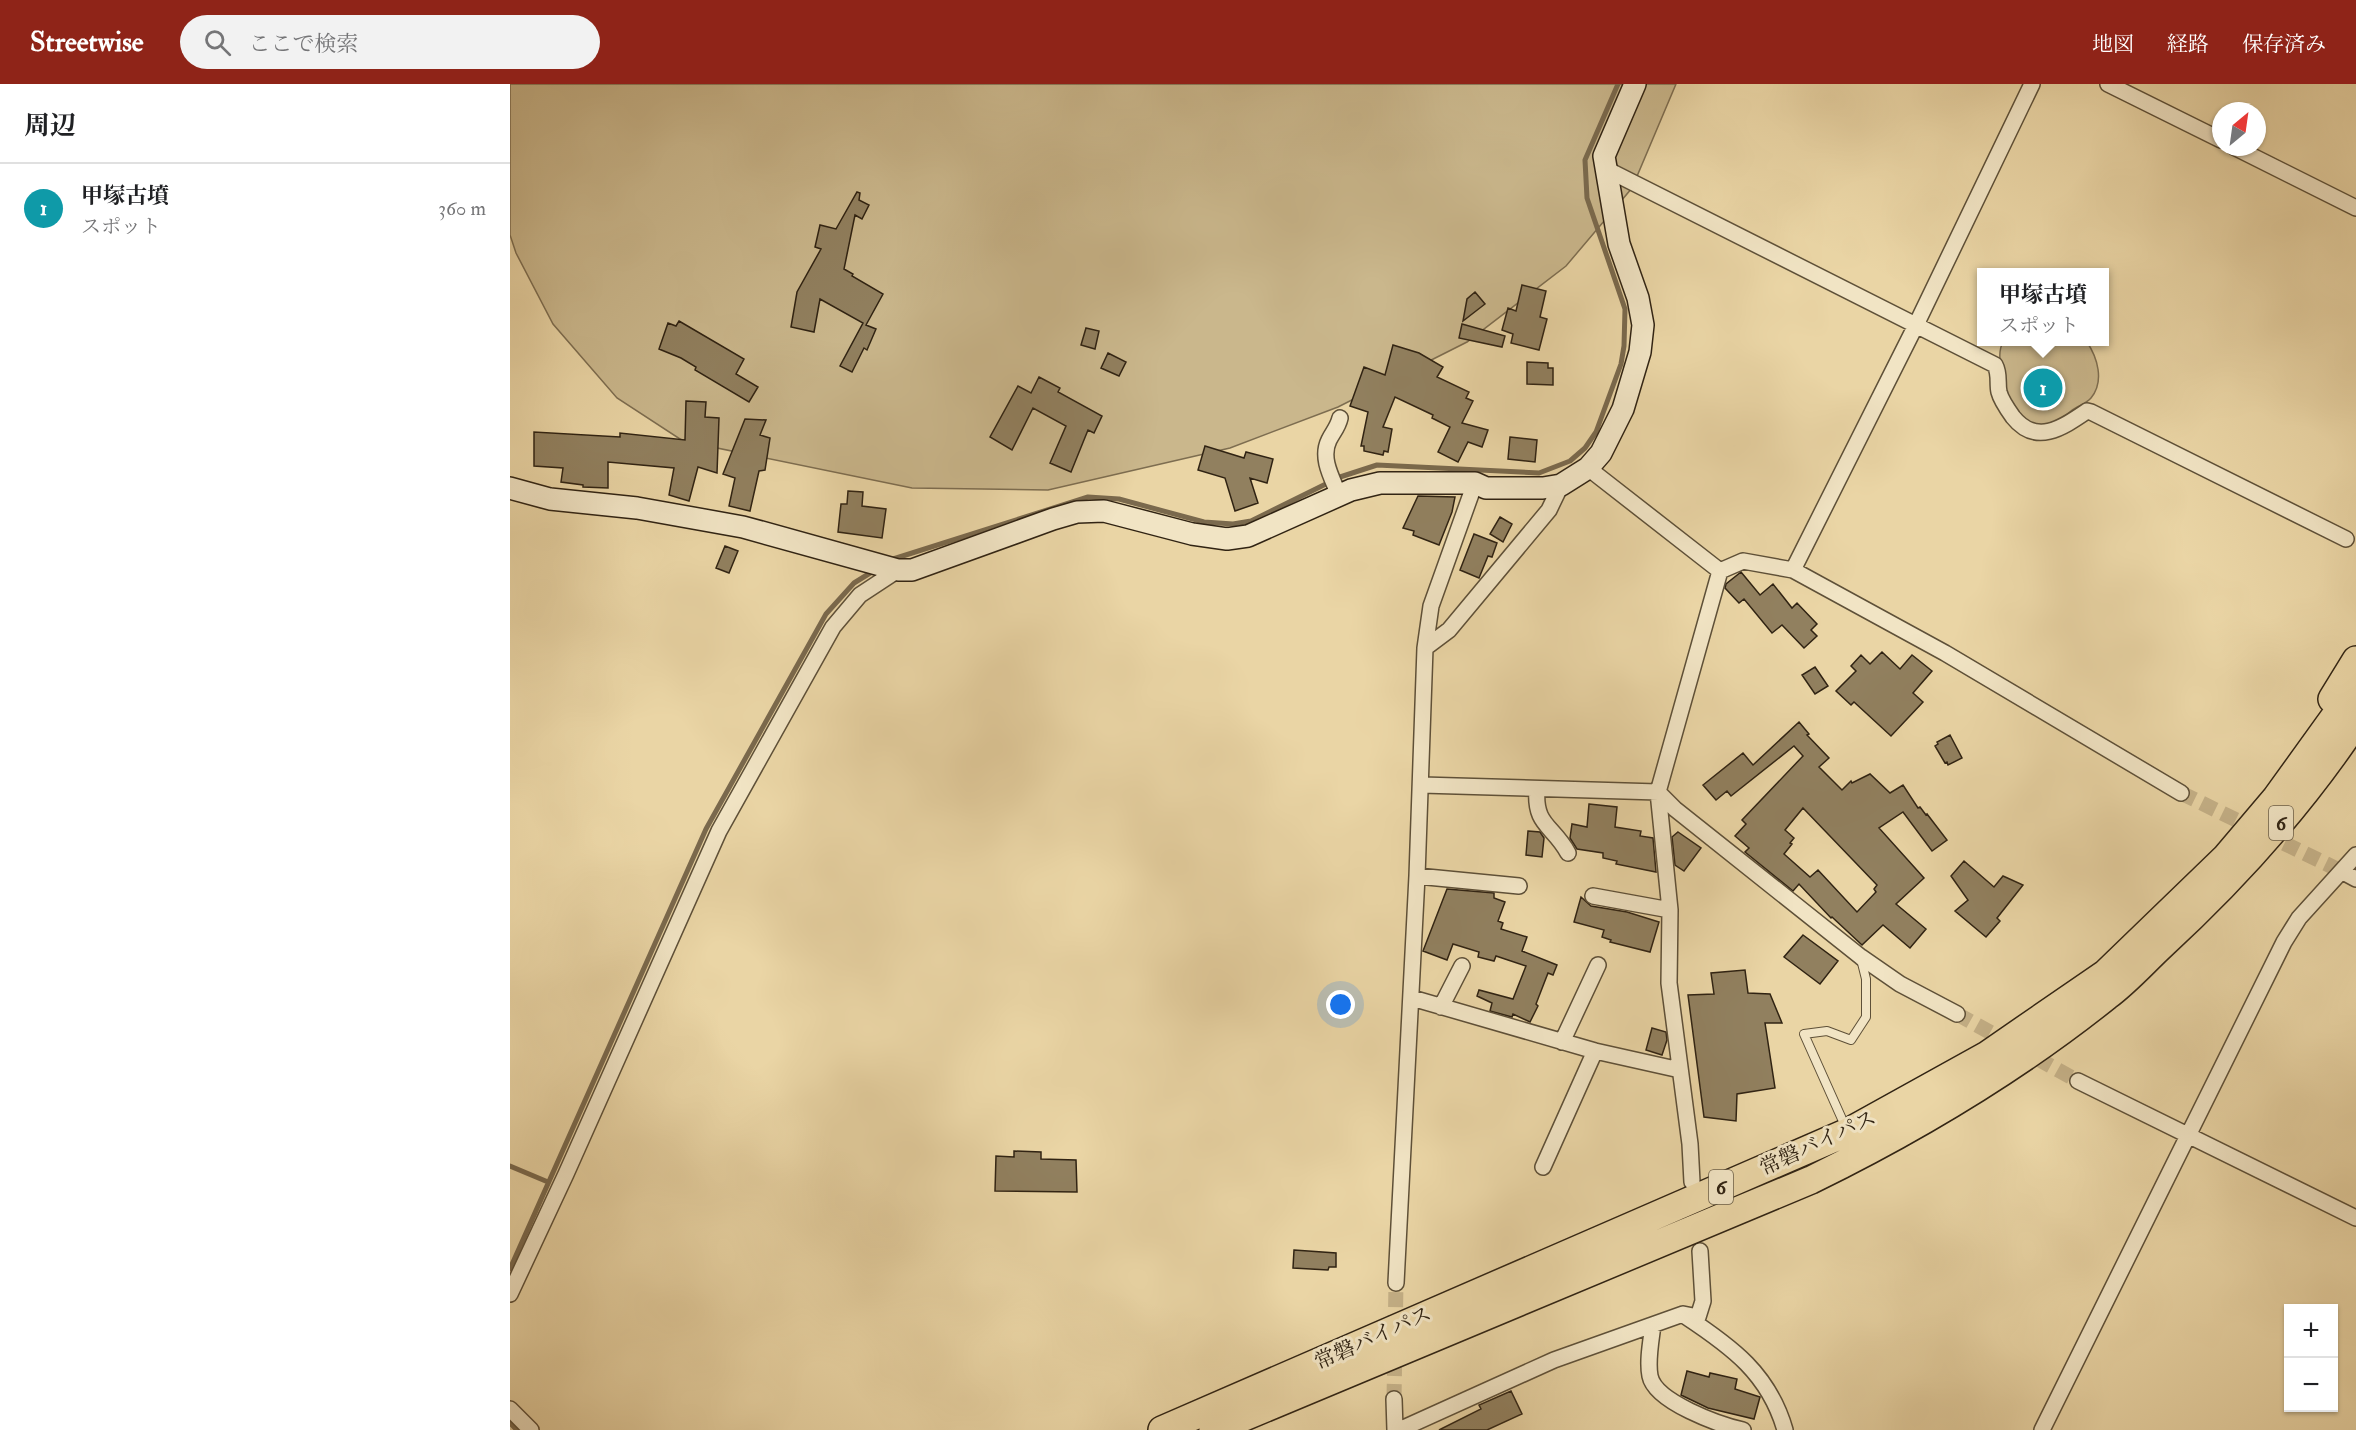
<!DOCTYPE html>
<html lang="ja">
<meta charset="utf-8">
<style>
body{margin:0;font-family:"IM FELL Double Pica","Noto Serif JP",serif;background:#f2f2f2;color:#202124}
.controls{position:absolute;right:18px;bottom:18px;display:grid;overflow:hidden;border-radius:0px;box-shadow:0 2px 4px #0004}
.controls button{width:54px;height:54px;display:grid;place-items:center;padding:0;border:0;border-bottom:2px solid #e0e0e0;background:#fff;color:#202124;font:30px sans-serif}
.compass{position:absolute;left:1702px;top:18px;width:54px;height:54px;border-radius:50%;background:#fff;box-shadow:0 2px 4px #0004;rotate:29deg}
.you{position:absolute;left:831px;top:921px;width:21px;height:21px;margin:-15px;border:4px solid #fff;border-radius:50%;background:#1a73e8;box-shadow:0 0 0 9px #1a73e833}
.badge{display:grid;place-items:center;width:39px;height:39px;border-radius:50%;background:#8f2418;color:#fff;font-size:20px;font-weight:700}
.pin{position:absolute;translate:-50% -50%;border:3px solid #fff;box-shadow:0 2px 6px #0006}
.popup{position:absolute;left:1467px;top:184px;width:132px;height:78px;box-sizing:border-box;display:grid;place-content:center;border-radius:0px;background:#fff;filter:drop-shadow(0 2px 4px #0005);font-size:20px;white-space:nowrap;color:#757577}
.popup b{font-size:22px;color:#202124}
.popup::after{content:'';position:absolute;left:50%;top:100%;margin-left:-12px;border:12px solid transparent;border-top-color:#fff}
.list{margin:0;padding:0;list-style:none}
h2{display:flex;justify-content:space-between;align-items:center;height:78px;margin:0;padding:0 24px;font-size:26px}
h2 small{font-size:20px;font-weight:400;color:#757577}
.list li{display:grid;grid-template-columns:39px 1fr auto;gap:18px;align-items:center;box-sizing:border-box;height:90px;padding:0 24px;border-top:2px solid #e0e0e0}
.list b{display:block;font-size:22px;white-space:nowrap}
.list p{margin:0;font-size:20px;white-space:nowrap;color:#757577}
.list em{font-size:20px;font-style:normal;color:#757577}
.icon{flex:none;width:33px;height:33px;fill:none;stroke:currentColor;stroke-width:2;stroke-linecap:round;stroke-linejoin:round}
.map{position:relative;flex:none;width:1846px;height:1346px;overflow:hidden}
header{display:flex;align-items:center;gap:36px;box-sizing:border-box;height:84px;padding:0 30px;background:#8f2418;color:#fff}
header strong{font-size:28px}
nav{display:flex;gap:33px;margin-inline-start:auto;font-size:21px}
.search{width:420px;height:54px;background:#f2f2f2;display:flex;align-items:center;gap:15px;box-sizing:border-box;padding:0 21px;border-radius:33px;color:#757577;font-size:22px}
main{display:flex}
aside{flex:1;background:#fff}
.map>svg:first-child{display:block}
.green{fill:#cab78c;stroke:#7d6d50;stroke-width:1.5}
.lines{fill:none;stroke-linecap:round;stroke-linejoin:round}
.stream{stroke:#7a694d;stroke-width:5}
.building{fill:#91805f;stroke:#302313;stroke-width:1.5;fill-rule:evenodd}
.street-tunnel{stroke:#c5b188;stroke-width:15;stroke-dasharray:15 8;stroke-linecap:butt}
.lane-casing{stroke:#5e5038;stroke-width:10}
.street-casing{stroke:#5e5038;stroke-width:18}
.secondary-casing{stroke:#302313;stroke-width:24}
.highway-casing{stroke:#302313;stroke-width:30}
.lane{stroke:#f1e4c4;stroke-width:8}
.street{stroke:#f1e4c4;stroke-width:15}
.secondary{stroke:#f1e4c4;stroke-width:21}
.highway{stroke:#ead5a5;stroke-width:27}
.labels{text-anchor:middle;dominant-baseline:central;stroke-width:6;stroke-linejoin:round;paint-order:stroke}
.shield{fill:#f1e4c4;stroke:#6a5d48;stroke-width:1.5}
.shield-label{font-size:20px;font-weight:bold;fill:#302313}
.street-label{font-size:21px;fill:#302313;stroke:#f1e4c4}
</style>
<header>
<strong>Streetwise</strong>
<div class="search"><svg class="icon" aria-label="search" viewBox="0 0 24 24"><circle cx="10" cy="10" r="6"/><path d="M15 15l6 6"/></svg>ここで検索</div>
<nav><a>地図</a><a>経路</a><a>保存済み</a></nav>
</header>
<main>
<aside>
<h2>周辺<small></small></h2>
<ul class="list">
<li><span class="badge" style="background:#0f9aa8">1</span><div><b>甲塚古墳</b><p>スポット</p></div><em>360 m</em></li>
</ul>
</aside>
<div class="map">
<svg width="1846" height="1346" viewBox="0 0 1846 1346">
<rect width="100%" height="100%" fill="#ead5a5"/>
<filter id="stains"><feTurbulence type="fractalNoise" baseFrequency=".00333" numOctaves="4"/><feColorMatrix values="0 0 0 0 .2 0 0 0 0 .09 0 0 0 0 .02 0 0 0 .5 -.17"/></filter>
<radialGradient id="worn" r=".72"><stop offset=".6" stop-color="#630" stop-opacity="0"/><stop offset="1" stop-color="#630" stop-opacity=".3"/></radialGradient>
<path class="green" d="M0,0H1166L1122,104L1056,182L957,258L828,323L720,364L538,406L402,404L173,357L107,314L43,240L6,169L0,151Z
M1493,258H1577C1587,273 1595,297 1581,314C1576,320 1567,322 1561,327C1524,359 1501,336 1493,294C1491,282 1487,269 1493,258Z"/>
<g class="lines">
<path class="stream" d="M380,476L578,413L609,415L694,438L723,440L741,437L830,393L867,381L1029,389L1060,377L1075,364L1086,348L1111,280L1114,262L1115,225L1077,114L1075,76L1108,0
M0,1082L38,1098
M0,1185L196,745L316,530L344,499L365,486
M0,1339L7,1346"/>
</g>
<path class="building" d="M347,108L350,109L349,116L359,121L352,135L345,131L334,185L343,190L342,192L373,210L356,241L366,245L357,266L354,264L342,288L330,282L353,239L310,215L304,248L281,243L287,208L311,165L305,163L310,141L326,145Z
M1012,201L1036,207L1030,233L1037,235L1029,266L1001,259L1003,250L992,246L998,224L1006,227Z
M965,208L975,220L953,237L957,215Z
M169,237L234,275L226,290L248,303L239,318L185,286L186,283L171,274L149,265L158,239L166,242Z
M952,240L995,252L992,263L949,254Z
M576,244L589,247L585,265L571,261Z
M883,261L909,269L933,283L927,293L959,308L956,314L963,317L952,339L978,346L972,363L958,358L948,378L928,368L940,343L922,334L923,331L885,313L873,343L882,345L878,368L874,367L873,371L854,367V362H851L858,328L840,322L854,283L875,291Z
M598,269L616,278L609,292L591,284Z
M1017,278L1038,279V284H1043V301L1017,300Z
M529,293L550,304L548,308L592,332L584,349L578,346L561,388L540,379L556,342L523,324L502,366L480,353L508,302L521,309Z
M176,317L196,318L195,333L209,334L207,389L188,383L179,417L159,411L164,384L98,378V404L73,403V401L51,398L53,384L24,382V348L110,353V349L175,356Z
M235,335L256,336L250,351L260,354L255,386L249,387L240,427L219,422L225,394L213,390Z
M1000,353L1027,356L1025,378L998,375Z
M695,362L734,374L736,368L763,375L757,399L740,394L748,419L725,427L715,394L688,386Z
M338,407L353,408L352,422L376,425L372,454L328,448L331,420H337Z
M908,412L945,413L942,428L929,461L903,451L904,447L893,444Z
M990,433L1002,440L993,458L980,450Z
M964,450L987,459L982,473L978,472L969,494L950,486Z
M215,462L228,467L219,489L206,484Z
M1231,488L1250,511L1263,500L1282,524L1287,519L1307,540L1301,546L1307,552L1294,564L1272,541L1262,549L1234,515L1229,519L1215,504L1216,500Z
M1372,568L1390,585L1402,571L1422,587L1403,609L1413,618L1381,652L1344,618L1341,621L1326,607L1346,587L1341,582L1351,571L1360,580Z
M1305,583L1318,602L1305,610L1292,591Z
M1289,638L1299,650L1297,651L1319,674L1309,683L1332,706L1341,697L1342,699L1360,690L1380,709L1393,701L1408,724L1410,723L1416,731L1417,730L1437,756L1422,767L1393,728L1369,744L1414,794L1386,820L1416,845L1400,864L1373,841L1352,861L1322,833L1321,834L1289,800L1283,807L1235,768L1239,764L1225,752L1236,740L1232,736L1293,672L1284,662L1221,712L1217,707L1206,716L1193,701L1233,669L1243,681ZM1293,724L1367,801L1364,805L1366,808L1347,828L1308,786L1300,793L1274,770L1282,760L1280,759L1284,754L1275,746Z
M1440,651L1452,674L1438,681L1437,678L1435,679L1425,662L1428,660L1427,658Z
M1079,720L1107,723L1105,743L1131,747L1130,752L1143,754L1146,788L1106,780L1107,777L1093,774V769L1067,765L1060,754L1062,740L1077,743Z
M1018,747L1030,748L1034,754L1032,773L1016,771Z
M1168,748L1191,764L1174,787L1165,781L1162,753Z
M1454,777L1484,803L1493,792L1513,801L1487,834L1490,837L1476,853L1445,827L1458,816L1441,792Z
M937,805L984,809V814L995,818L988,837L993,839L991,845L1017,853L1012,867L1047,881L1043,891L1038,889L1026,920L1028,922L1020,938L1003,930L1002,933L980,927L982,919L967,912L969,906L1003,915L1016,882L986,872L984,877L968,873L969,868L943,860L937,876L913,867Z
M1071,813L1081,822L1117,828L1149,838L1140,868L1100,858L1101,856L1092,853L1094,846L1064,838Z
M1293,851L1328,877L1310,900L1274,873Z
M1235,886L1238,909L1260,910L1272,939H1255L1265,1004L1227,1010L1226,1037L1194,1033L1178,911L1204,910L1201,889Z
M1142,944L1156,948L1157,956L1152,971L1136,966Z
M504,1067L531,1068V1075L566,1076L567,1108L485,1107L486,1072L504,1073Z
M784,1166L826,1169V1183H819L818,1186L783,1184Z
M1177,1287L1199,1293L1200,1289L1227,1295L1225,1305L1250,1313L1244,1335L1198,1324L1171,1311Z
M1001,1307L1012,1330L977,1346H929L971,1325L969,1321Z"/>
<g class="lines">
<path class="street-tunnel" d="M1671,709L1833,788
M1447,930L1568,997
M884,1315L886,1199"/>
<defs>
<path id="lane" d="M1336,1044L1294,950L1317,947L1341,956L1356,933V895L1351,875"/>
<path id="street" d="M1598,0L1711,56
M1724,63L1846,124
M1096,85L1485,281C1490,290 1487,299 1489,308C1491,316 1498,326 1503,333C1526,362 1552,344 1577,327L1581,328L1836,455
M1078,384L1210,487L1233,477L1283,486L1435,569L1671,709
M829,411C822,394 810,374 819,356C823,348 828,343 830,334
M1283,486L1406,241L1522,0
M915,564L921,522L965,399
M912,701L1148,708L1165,725L1351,873L1390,900L1447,930
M1027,705C1024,742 1043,741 1058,769
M1833,788L1846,795
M907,792L1009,802
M1083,812L1160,826
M902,914L1085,967L1170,986
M931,923L952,882
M1052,958L1088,881
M1568,997L1846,1134
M1033,1083L1085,967
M1182,1098L1180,1060L1159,899L1160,826L1148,708L1210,487
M886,1199L907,792L915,564L939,546L1039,426L1051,401
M0,1210L56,1090L209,747L323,543L350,511L388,486
M1175,1232C1222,1263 1259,1290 1275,1346
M1143,1241C1141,1257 1137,1277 1140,1292C1145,1318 1210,1341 1233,1346
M884,1315L885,1346
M0,1325L21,1346
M889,1346L1044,1276L1173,1230L1188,1233L1193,1217L1190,1167
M1532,1346L1774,858L1789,834L1846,771"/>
<path id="secondary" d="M0,404L40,415L127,424L233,443L388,486H402L543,435L567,428L594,427L682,450L717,455L738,452L841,406L870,399H965L976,404H1033L1051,401L1078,384L1091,369L1113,325L1130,268L1133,241L1128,214L1109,160L1094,72L1125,0"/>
<path id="highway" d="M1822,615L1846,576
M652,1346L1338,1048L1477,971L1596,889L1716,773L1766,714L1846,603
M703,1346L1301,1096C1405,1045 1506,985 1597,912C1616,898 1633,879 1650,863C1723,796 1791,721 1846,638"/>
</defs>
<use href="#lane" class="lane-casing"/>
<use href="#street" class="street-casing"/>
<use href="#secondary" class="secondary-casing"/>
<use href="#highway" class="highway-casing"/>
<use href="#lane" class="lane"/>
<use href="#street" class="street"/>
<use href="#secondary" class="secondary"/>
<use href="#highway" class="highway"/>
</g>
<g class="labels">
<g class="shield">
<rect x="1759" y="722" width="24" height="34" rx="4.5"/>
<rect x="1199" y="1086" width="24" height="34" rx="4.5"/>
</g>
<g class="shield-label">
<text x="1771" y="739">6</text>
<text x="1211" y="1103">6</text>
</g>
<g class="street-label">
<text transform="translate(1308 1059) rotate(-25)">常磐バイパス</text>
<text transform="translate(863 1254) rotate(-24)">常磐バイパス</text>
</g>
</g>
<rect width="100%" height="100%" filter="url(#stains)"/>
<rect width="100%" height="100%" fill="url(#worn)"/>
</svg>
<div class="controls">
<button>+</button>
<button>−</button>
</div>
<svg class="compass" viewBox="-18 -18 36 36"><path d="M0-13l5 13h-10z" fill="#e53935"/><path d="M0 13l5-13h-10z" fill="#757577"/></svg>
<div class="you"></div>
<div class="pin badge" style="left:1533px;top:304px;background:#0f9aa8">1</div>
<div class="popup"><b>甲塚古墳</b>スポット</div>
</div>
</main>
